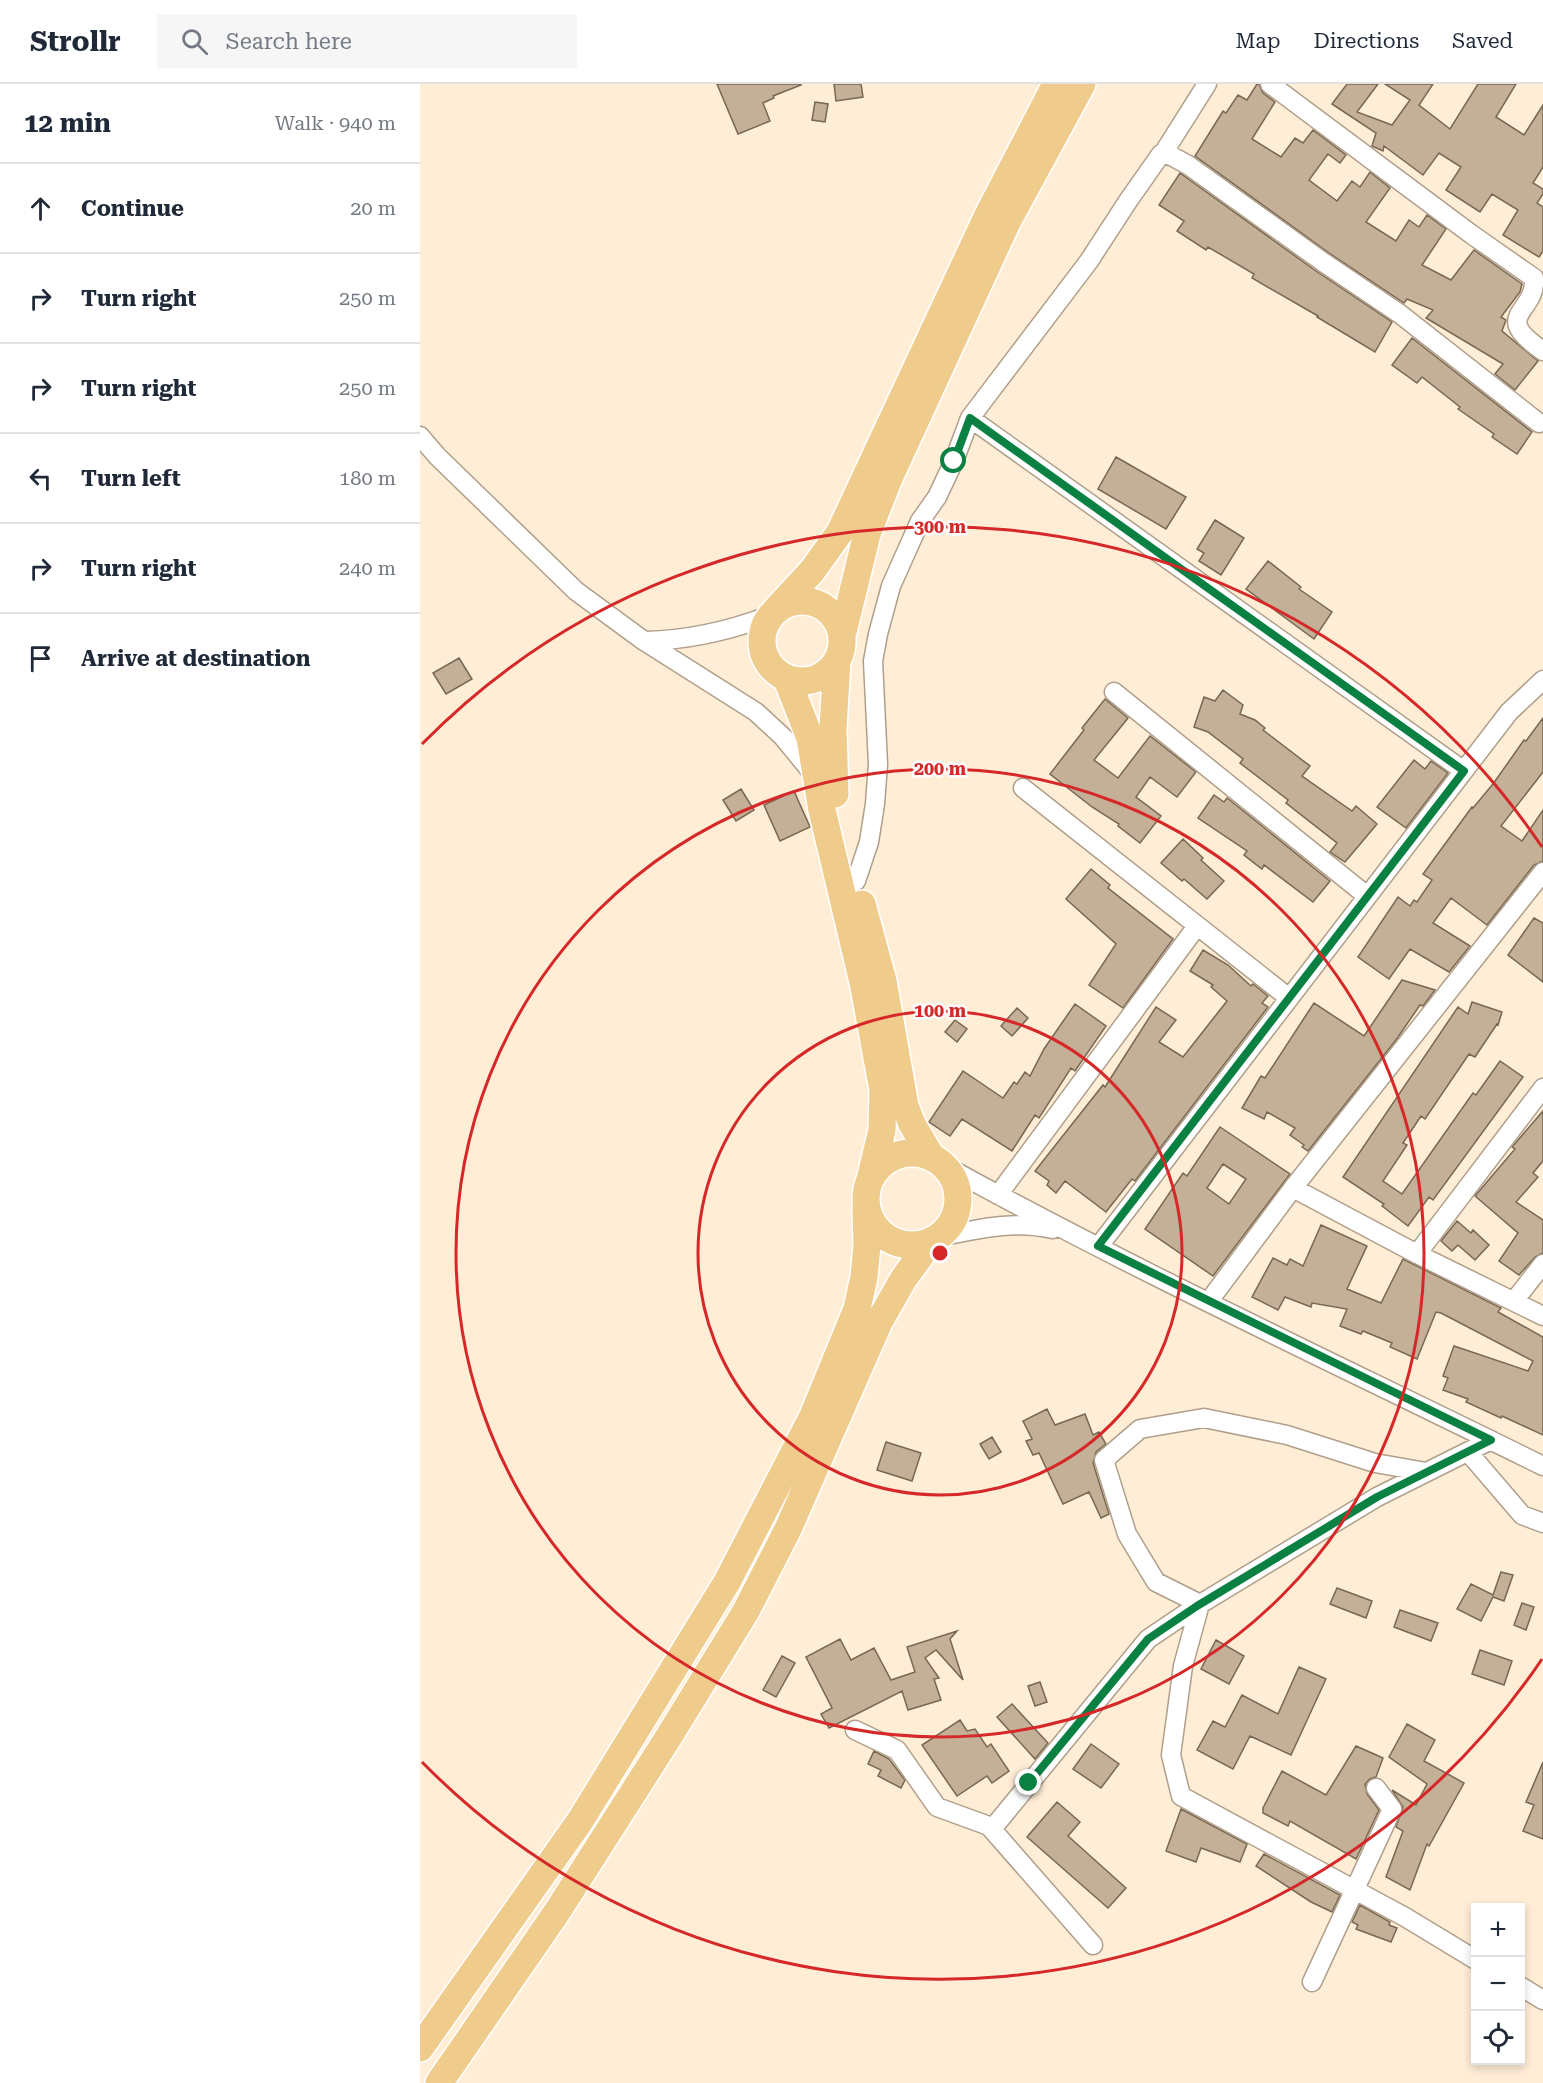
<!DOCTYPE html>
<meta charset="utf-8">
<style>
body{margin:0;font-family:"Roboto Serif",serif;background:#f6f6f7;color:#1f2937}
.controls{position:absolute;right:18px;bottom:18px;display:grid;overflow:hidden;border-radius:0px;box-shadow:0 3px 9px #0003}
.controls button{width:54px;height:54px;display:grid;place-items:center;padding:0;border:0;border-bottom:2px solid #e0e1e3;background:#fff;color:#1f2937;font:30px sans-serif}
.stop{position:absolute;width:18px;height:18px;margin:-14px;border:4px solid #0b8043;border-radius:50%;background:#fff}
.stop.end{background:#0b8043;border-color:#fff;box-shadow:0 2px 6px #0008}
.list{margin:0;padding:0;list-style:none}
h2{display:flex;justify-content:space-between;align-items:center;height:78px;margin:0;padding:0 24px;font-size:26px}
h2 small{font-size:20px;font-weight:400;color:#747a83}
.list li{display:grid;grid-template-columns:39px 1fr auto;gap:18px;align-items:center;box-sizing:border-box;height:90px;padding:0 24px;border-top:2px solid #e0e1e3}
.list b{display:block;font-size:22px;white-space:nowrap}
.list em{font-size:20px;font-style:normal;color:#747a83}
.icon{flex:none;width:33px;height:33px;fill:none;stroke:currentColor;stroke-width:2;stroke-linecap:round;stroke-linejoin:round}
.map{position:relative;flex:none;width:1123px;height:1999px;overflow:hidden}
header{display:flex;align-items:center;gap:36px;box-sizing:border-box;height:84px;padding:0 30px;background:#fff;border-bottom:2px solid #e0e1e3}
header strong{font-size:28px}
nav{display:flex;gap:33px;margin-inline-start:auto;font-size:21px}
.search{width:420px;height:54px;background:#f6f6f7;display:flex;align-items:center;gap:15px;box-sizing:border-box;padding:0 21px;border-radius:0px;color:#747a83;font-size:22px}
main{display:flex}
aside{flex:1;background:#fff}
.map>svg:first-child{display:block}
.building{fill:#c3b097;stroke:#776753;stroke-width:1.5;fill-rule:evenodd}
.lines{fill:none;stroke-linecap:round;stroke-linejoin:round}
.minor-casing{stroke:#b09f8a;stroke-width:21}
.highway-casing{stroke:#fff;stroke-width:30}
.minor{stroke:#fff;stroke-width:18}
.highway{stroke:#f0cc8c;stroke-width:27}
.route{stroke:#0b8043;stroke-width:8}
.ring{fill:none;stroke:#d62828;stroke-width:3}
.centre{fill:#d62828;stroke:#fdfdfd;stroke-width:3}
.ring-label{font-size:18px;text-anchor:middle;font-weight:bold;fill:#d62828;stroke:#fdfdfd;stroke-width:5;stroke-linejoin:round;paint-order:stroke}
</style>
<header>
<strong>Strollr</strong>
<div class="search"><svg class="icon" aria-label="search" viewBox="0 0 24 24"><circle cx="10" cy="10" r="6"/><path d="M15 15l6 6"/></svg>Search here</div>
<nav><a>Map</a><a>Directions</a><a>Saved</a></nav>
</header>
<main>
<aside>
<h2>12 min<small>Walk · 940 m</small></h2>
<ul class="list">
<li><svg class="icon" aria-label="ahead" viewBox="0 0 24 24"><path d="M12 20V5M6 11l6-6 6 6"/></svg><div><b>Continue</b></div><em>20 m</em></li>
<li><svg class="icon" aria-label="right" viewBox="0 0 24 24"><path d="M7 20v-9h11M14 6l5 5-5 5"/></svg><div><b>Turn right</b></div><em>250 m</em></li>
<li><svg class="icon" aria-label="right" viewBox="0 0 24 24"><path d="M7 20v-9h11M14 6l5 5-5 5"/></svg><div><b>Turn right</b></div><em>250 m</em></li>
<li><svg class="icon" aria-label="left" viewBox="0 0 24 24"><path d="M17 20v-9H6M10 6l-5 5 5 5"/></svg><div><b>Turn left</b></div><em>180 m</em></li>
<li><svg class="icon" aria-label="right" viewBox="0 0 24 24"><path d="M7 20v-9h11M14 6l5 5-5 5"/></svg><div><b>Turn right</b></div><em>240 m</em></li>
<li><svg class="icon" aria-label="arrive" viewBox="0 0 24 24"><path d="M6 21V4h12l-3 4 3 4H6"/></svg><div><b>Arrive at destination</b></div></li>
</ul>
</aside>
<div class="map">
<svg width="1123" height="1999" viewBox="0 0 1123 1999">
<rect width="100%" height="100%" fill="#ffedd6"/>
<path class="building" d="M297,0H381V1L353,12L354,14L343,19L350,37L318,50Z
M414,0H441L443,13L416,17Z
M837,0H839L843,9L855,18L832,55L861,73L875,54L883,59L893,46L926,71L920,79L908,70L889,96L917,117L932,97L940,103L950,88L970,104L946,138L976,157L989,136L999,143L1007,131L1026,145L1002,181L1031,196L1054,166L1102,200L1100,208L1081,233L1086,236L1082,247L1118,277L1095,306L1075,290L1083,280L1006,234L1013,226L987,215L984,219L909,169L775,72L803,27L806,29L818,11L827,16Z
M927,0H958L937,28L972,41L990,16L965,0H1013L999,21L1030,45L1058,0H1096L1076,33L1104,51L1123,21V83L1113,99L1123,105V110L1117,119L1123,123V167L1119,173L1083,151L1098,126L1072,110L1060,128L1026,106L1041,83L1019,69L1003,91L964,62L963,67L952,62L956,49L912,20Z
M395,18L408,20L405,38L392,36Z
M760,89L896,187L972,238L955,268L897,233L898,232L832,194L834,190L788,163L786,166L757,147L764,137L739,121Z
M992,254L1112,348L1097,370L1072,353L1074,350L1038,325L1040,323L1002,293L997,299L972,281Z
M696,373L766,413L746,445L678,405Z
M795,436L824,454L801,491L779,477L784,469L777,465Z
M848,477L881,503L879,505L912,528L894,555L826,505Z
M39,574L52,595L26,610L13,589Z
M803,606L823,621L820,630L835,636L845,644L843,646L890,682L882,692L932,727L936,722L957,740L925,778L910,768L917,759L866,719L868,716L820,679L823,675L788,648L774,643L784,613L795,617Z
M685,615L708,634L674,676L698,694L730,652L776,688L757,713L730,693L716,713L741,732L720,759L698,742L699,740L672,723L630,690L664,646L662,644Z
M1123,634V688L1081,742L1102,757L1123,726V777L1114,781L1067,841L1031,814L1013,839L1050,862L1029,888L990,865L969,895L938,873L978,813L990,822L994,816L997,818L1012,796L1003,790L1052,723L1053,724L1073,700L1104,656L1106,657Z
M994,676L1005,685L1011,677L1028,689L986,744L957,723Z
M321,705L334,726L316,737L303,716Z
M374,707L390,743L360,757L344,721Z
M794,711L804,718L807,714L811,717L910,797L893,818L844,781L842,785L824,771L827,767L778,734Z
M763,755L783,774L781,776L804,797L787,815L764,795L762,797L741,779Z
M671,785L690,801L688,804L753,855L703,924L669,901L696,860L646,815Z
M1114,834L1123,839V898L1088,871Z
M783,866L808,881L831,902L833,900L848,912L842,919L848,923L715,1097L712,1095L686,1128L645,1097L636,1109L627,1101L629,1097L615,1087L683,1001L685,1003L736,923L756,936L739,958L763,973L807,917L791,903L793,901L770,887Z
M982,896L1015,906L1003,922L1000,921L976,956L888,1067L882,1063L884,1061L870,1051L875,1044L847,1028L844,1035L822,1024L841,992L845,994L894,919L944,952Z
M1052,918L1082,928L1078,941L1077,940L1055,973L1049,970L1005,1035L1001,1032L983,1059L987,1061L963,1097L982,1110L1053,1009L1056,1011L1080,977L1103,993L1013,1116L1009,1113L988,1142L962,1122L964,1120L923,1093L1038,923L1048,930Z
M655,920L686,942L655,987L651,984L619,1034L615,1031L592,1067L542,1035L530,1052L509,1038L543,987L583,1014L594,998L597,1000L605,988L610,992L624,965Z
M597,924L608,934L592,952L581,942Z
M535,936L547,945L537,958L525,948Z
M1123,1027V1077L1113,1089L1118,1093L1096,1118L1123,1136V1169L1115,1173L1099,1191L1079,1177L1098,1149L1055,1112L1095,1065L1092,1063Z
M800,1043L870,1090L793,1192L725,1145L763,1089L767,1092ZM803,1080L826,1095L809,1120L787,1104Z
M1037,1137L1051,1149L1053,1146L1069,1161L1055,1176L1038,1161L1032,1167L1021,1157Z
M901,1141L947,1162L927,1205L961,1219L983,1175L1081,1224L1078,1228L1123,1253V1351L1082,1332L1081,1334L1046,1318L1048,1315L1023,1306L1028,1294L1023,1292L1034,1262L1108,1287L1113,1277L1021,1229L1016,1228L997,1275L970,1263L972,1259L943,1247L941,1250L920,1242L927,1225L892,1219L891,1223L865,1213L858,1226L832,1213L853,1174L867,1181L870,1175L883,1182Z
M627,1325L635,1341L665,1330L673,1351L679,1348L686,1360L676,1368L673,1379L689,1430L681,1434L669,1408L643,1420L619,1369L613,1371L606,1357L612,1355L603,1337Z
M572,1353L581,1368L569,1375L560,1360Z
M466,1358L501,1369L492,1397L457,1386Z
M1081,1488L1093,1491L1084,1517L1073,1513L1061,1537L1037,1525L1051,1500L1073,1511Z
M917,1504L952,1517L946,1534L910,1520Z
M1102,1519L1114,1523L1106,1546L1094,1541Z
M980,1526L1018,1539L1011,1557L974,1543Z
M537,1547L530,1555L543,1596L516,1566L505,1574L519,1594L514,1595L521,1616L488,1626L482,1607L409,1644L401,1630L412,1624L386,1573L420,1555L431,1576L454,1564L471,1596L495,1588L487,1563Z
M796,1556L824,1572L809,1600L781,1585Z
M1060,1566L1092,1577L1084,1601L1052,1590Z
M362,1572L375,1579L356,1613L343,1606Z
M879,1583L906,1595L871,1671L830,1652L813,1685L777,1666L793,1637L805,1643L822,1611L858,1630Z
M620,1598L627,1618L615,1622L608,1602Z
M592,1620L628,1659L615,1675L577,1633Z
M540,1636L547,1647L555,1645L567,1663L571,1660L589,1687L572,1699L567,1692L537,1712L502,1661Z
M987,1640L1015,1656L1004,1677L1044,1699L1009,1762L1007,1760L990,1806L966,1793L983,1747L976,1743L983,1723L972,1706L996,1721L1007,1700L969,1673Z
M671,1660L699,1680L681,1704L653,1685Z
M936,1662L963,1674L956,1693L950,1695L945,1700L947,1710L959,1726L936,1775L870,1737L868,1742L843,1729V1724L862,1687L906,1711Z
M454,1667L469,1675L485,1696L481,1704L458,1692L461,1686L448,1680Z
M1123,1678V1755L1103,1747L1114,1721L1106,1718Z
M637,1718L660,1738L648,1752L706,1804L688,1824L607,1753Z
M761,1725L827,1760L820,1778L781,1764L776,1778L746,1767Z
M844,1770L920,1811L912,1828L891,1818L836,1782Z
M940,1821L970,1838L969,1841L977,1844L971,1858L936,1845L938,1841L932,1838Z"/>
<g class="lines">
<defs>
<path id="minor" d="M850,0L1051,150L1114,194C1117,230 1069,230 1123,267
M744,68L787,0
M550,334L1044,687
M0,352L17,372L156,507L224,557L336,628L363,653L394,691
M225,557C270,556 309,547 351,531
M694,608L947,812
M603,704L869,914
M436,797L449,758L455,720L458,680L453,577L458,550L471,502L500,437L517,413L534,377L550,334L669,177L708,117L741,70L744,68L768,81L903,178L980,230L1119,339
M518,1078C715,1187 921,1282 1123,1382
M873,1104L997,1170L1123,1232
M578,1111L777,842
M518,1153C559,1145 592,1136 633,1145
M679,1162L1089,628L1123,596
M997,1170L1123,1004
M789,1217L873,1104L1123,788
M1094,1217L1123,1180
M1048,1368L1102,1431L1123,1439
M1006,1388L955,1379L867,1351L784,1334L720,1345L684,1376L707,1450L736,1498L780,1520L763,1582L751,1671L761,1712L985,1833L1056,1876
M435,1646L477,1666L517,1723L569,1742L673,1861
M572,1745L728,1555L777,1522L957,1413L1071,1356
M892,1898L972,1725L956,1704
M1100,1902L1123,1916"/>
<path id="highway" d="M342 557a40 40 0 1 1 80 0a40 40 0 1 1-80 0Z
M356,526L392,487L420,448L568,131L636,0
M422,552L447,450L469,394L587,138L662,0
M367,595L390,654L402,726L443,898L463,1006L462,1046L450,1096
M415,710L413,644L417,577
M442,820L463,897L485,1022L492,1040L512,1074
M446 1115a46 46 0 1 1 92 0a46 46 0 1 1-92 0Z
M0,1964L160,1737L307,1498L393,1332L437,1225L444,1193L447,1162L446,1124
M19,1999L137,1828L248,1654L326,1527L368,1445L459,1238L484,1194L512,1156"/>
</defs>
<use href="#minor" class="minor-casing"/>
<use href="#highway" class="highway-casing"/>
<use href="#minor" class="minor"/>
<use href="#highway" class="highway"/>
</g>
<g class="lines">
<path class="route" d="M534,377L550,334L1044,687L678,1162L1071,1356L957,1413L777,1522L728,1555L609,1699"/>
</g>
<g class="ring">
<circle cx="520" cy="1169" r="242"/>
<circle cx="520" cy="1169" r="484"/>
<path d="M1122 1575A726 726 0 0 1 2 1678M2 660A726 726 0 0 1 1122 763"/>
</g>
<circle cx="520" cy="1169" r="9" class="centre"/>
<g class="ring-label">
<text x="520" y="449">300 m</text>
<text x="520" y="691">200 m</text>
<text x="520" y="933">100 m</text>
</g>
</svg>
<div class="controls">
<button>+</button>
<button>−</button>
<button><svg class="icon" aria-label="locate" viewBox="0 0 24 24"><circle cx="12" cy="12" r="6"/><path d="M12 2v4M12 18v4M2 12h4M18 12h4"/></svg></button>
</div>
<div class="stop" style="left:534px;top:377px"></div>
<div class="stop end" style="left:609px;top:1699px"></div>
</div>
</main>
